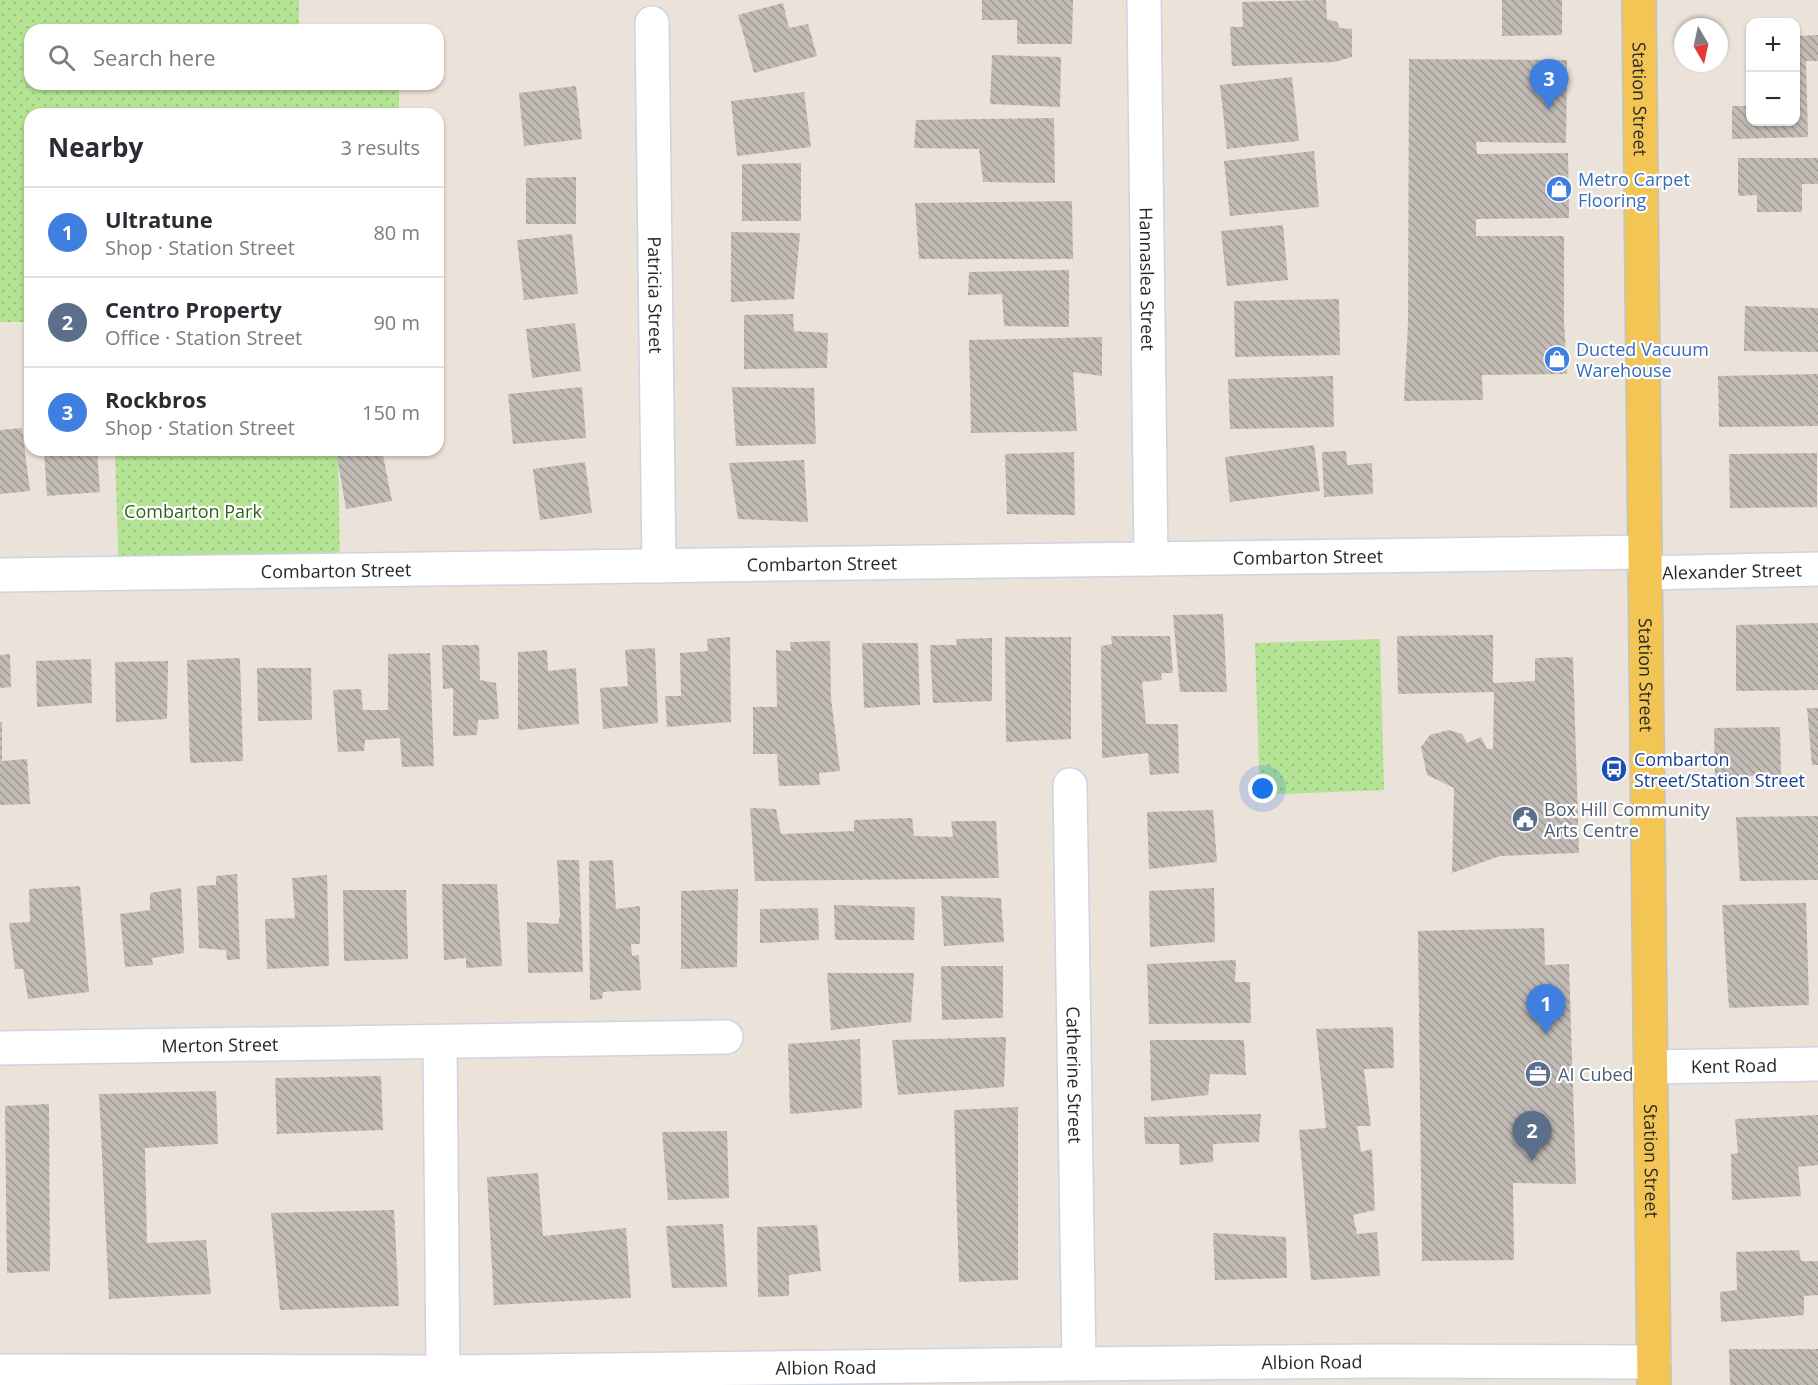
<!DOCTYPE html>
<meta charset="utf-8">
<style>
body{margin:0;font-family:"Open Sans",sans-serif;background:#f2f2f3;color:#2b2b33}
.controls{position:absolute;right:18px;top:18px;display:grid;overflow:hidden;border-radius:12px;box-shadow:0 2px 4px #0004}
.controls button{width:54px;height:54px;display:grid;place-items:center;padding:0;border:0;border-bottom:2px solid #e1e1e2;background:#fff;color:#2b2b33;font:30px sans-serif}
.compass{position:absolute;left:1674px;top:18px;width:54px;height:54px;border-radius:50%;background:#fff;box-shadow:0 2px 4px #0004;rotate:171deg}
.you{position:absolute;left:1263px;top:789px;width:21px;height:21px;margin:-15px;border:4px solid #fff;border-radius:50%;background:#1a73e8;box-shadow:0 0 0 9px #1a73e833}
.badge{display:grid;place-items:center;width:39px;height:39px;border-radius:50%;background:#3365fe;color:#fff;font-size:20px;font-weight:700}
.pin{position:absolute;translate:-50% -50px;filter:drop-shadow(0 2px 3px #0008)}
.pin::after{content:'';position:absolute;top:32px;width:21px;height:18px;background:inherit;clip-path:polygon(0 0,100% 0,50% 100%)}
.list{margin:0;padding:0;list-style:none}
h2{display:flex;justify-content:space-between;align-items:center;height:78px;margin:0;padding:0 24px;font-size:26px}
h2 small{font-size:20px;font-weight:400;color:#7c7c81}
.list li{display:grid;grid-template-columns:39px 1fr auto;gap:18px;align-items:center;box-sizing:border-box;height:90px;padding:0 24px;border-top:2px solid #e1e1e2}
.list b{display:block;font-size:22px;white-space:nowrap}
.list p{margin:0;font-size:20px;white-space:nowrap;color:#7c7c81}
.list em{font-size:20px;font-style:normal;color:#7c7c81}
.icon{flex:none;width:33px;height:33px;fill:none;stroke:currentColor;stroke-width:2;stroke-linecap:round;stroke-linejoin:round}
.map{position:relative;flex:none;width:1818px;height:1385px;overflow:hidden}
.search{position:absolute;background:#fff;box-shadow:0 2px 4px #0004;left:24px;top:24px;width:420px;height:66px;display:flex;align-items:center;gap:15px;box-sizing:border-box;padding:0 21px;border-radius:18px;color:#7c7c81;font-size:22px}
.panel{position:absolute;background:#fff;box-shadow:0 2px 4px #0004;left:24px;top:108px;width:420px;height:348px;border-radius:18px}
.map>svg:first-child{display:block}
.green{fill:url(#green-dots)}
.building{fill:url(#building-back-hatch)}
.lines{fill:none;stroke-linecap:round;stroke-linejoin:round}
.minor-casing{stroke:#ced3e2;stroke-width:36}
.major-casing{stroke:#c3c3c3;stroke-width:36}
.minor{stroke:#fff;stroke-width:33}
.major{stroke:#f3c555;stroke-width:33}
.labels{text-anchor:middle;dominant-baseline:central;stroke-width:4.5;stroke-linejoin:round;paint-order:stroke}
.street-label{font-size:18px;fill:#282828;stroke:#fff}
.shop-label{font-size:18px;fill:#366cbe;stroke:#fff;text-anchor:start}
.park-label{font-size:18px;fill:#2c6517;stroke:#fff}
.transit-label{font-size:18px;fill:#164399;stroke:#fff;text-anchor:start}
.service-label{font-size:18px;fill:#4e5e75;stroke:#fff;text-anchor:start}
</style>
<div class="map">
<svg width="1818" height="1385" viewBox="0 0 1818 1385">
<defs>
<pattern id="green-dots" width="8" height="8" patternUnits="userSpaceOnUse" patternTransform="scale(1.5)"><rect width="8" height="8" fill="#b3e393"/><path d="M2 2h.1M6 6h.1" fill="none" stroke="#9ac37f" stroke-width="1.8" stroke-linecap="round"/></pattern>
<pattern id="building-back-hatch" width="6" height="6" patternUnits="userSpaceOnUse" patternTransform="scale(1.5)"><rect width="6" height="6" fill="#c3bcb6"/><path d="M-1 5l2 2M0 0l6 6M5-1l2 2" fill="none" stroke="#9e9994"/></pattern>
</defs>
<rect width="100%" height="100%" fill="#ebe2d9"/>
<path class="green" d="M0,0H299V24L401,25V30H30V84H399V114H30V322H0Z
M115,450H338L340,570L119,574Z
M1380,639L1384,790L1260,795L1255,643Z"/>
<path class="building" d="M982,0H1073L1072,44H1017V20H982Z
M1326,0L1327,19L1337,22L1340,28L1352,29V57L1335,62L1232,66L1230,27H1243L1242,2Z
M1502,0H1562V35L1502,36Z
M783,3L789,28L808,24L817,56L754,73L738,15Z
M1818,35V61H1806L1808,137L1732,139V106H1750V122H1796V36Z
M992,55L1061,57L1060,107L990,104Z
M1409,59L1567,60L1566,143L1476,142L1477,154L1568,153L1569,218L1476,219V236H1564V322L1567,374L1482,375L1483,400L1404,401L1408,322Z
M1292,77L1299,141L1227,149L1220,85Z
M576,86L582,139L524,146L519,93Z
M804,92L811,147L737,156L731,101Z
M1054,118L1055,183L983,182L979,149L914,148L916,120Z
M1314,151L1319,207L1230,216L1224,161Z
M1738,158H1818V184H1802V212H1757V195L1738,196Z
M801,163V221H742V164Z
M576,177V224H526V178Z
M1072,201L1073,259H919L915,203Z
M1283,225L1288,280L1227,286L1221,231Z
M731,232L800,233L794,299L731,302Z
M572,234L578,294L524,300L517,240Z
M1069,270V327L1004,326L1002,294L968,295L969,272Z
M1339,299L1340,355L1235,357L1234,301Z
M1745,306L1818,308V352L1744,351Z
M793,314L794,331L828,333L827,368L744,369V315Z
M575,323L581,371L532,378L526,329Z
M1102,337V376L1073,372L1077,431L971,433L969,340Z
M1818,374V426L1719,427L1718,376Z
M1333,376L1334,427L1230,429L1228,379Z
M582,387L586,438L513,444L508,394Z
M732,387L814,388L816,444L736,446Z
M22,428L30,491L0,494V430Z
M1314,445L1320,491L1230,502L1225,457Z
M44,450H97L100,492L47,496Z
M368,450H382L392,501L346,509L337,456Z
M1346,451L1347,465L1372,463L1373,494L1324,497L1322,452Z
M1074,452L1075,515L1007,514L1005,454Z
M1817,453V507L1730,508L1729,454Z
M804,460L808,522L738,519L729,463Z
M585,462L592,513L540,520L533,469Z
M1223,614L1227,692H1180L1173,615Z
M1818,623V690L1736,691V625Z
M1493,635V683L1535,681V658L1573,657L1579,853L1500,856L1452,873L1454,788L1427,775L1421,747L1430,735L1449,730L1462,734L1467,743L1481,737L1487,749H1493L1494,692L1398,694L1397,636Z
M1111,636H1170L1173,673H1161L1162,680L1142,682L1146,724H1178L1179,773L1150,775L1148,753L1102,758L1101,646L1112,644Z
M730,637L731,722L667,727L665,696H681L680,653L708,651L707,639Z
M1005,637H1071V739L1006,742Z
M992,638V701L933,703L930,645H957L956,639Z
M830,641L831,698L840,771L819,773L820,785L779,786L777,754H753V707H777L776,650L791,651L790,642Z
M862,643H918L920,705L864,708Z
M442,645H479L480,680L496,683L499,719L478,720L477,735L453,736V688L443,689Z
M655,648L658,723L603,729L600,688L628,686L625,650Z
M547,650L548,671L576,668L579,724L518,730V652Z
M430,653L434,766L402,767L400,738L365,740L364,751L338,752L333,690L361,689L363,710H388V654Z
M10,654L11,687L0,688V655Z
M240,658L243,761L190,763L187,660Z
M91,659L92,703L37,707L36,661Z
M168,661L167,719L116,722L115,662Z
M257,668H311L312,720L258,721Z
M1807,708H1818V765H1812Z
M0,722H2V761L27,759L30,804L0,805Z
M1780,727L1781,775L1715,777L1714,728Z
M750,808L776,809L781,834L854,831V820L912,818L914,836L953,837L951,821H996L999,878L755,881Z
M1213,810L1217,862L1149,869L1147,812Z
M1818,816V880L1740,881L1736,817Z
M557,860H579L583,972L528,973L527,922L558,924L560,915Z
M613,860L616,909L640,906V944H631L632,956L639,955L641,990L603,992L602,999L590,1000L589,861Z
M237,874L240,959L227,960L226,950L199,948L197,886L216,885V876Z
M327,875L329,966L267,969L265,919L295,918L292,878Z
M442,884H497L502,966L466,968V958L444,960Z
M80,886L89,992L28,999L23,969H15L9,923L30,922L29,889Z
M181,888L184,953L152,958L153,965L125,967L120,914L150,910V893Z
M1214,888L1215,942L1150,947L1149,891Z
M738,889L737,967L681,969V891Z
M343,890H406L408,959L344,961Z
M941,896L1001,898L1004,942L944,946Z
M1806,903L1809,1005L1729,1008L1722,905Z
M834,905L915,907L914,940H835Z
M818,908L819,940L760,943V909Z
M1544,928L1545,965L1569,964L1576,1184L1513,1183L1514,1260L1422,1261L1418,931Z
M1236,960L1235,982H1250L1251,1023L1149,1024L1147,964Z
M941,966H1003V1018L942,1020Z
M827,973H914L911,1022L831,1030Z
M1393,1027L1394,1068L1364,1069L1371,1126H1357L1361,1152L1372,1149L1375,1210L1353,1215L1357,1234L1377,1232L1380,1276L1311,1280L1299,1130L1326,1128L1316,1029Z
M1006,1037L1004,1087L898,1095L892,1040Z
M860,1039L862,1108L790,1114L788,1044Z
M1150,1040H1244L1246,1075L1210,1074L1208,1095L1151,1101Z
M381,1076L383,1130L277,1134L275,1078Z
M216,1091L218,1144L145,1148L147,1243L206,1240L211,1294L109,1299L99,1094Z
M49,1104L50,1271L7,1273L5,1106Z
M1018,1107V1280L959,1282L954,1110Z
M1261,1114L1259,1142L1213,1144V1162L1180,1165L1179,1144H1145L1144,1117Z
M1818,1115V1165L1798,1167L1801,1196L1732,1200L1731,1154L1738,1153L1735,1119Z
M727,1131L729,1198L668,1200L662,1132Z
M538,1173L543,1236L626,1228L631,1298L494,1305L487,1177Z
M394,1210L399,1306L280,1310L271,1213Z
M723,1224L727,1287L672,1288L666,1226Z
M817,1225L821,1271L789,1275V1296L758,1297L757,1227Z
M1213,1233L1286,1237L1287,1278L1215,1280Z
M1799,1250L1801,1261H1818V1295L1804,1296V1315L1721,1322L1720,1292L1737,1290L1736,1252Z
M1729,1349H1818V1385H1730Z"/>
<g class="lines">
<defs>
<g id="minor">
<path id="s1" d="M1144,0L1151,559"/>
<path id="s2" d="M652,23L659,566"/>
<path id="s3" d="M1645,573L1818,569"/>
<path id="s4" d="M0,575L1645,552"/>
<path id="s5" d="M1070,785L1079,1364"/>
<path d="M440,1042L443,1372"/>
<path id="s6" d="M0,1048L726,1037"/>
<path id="s7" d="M1650,1067L1818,1064"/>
<path id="s8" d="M0,1371L443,1372L1079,1364L1382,1361L1654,1362"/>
</g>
<g id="major">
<path id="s9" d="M1639,0L1654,1385"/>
</g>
</defs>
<use href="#minor" class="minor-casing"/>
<use href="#major" class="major-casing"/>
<use href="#minor" class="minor"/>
<use href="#major" class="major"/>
</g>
<defs>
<symbol id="shop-disc" viewBox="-11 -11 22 22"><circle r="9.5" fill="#3f7fe0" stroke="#fff"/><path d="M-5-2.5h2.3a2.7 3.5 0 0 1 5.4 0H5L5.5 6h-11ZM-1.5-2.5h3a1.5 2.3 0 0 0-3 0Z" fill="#fff"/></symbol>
<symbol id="bus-disc" viewBox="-11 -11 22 22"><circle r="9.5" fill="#1a4fb4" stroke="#fff"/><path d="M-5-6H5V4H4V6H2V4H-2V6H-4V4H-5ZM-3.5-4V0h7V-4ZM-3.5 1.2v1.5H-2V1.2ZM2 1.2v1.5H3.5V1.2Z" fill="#fff"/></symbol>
<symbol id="civic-disc" viewBox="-11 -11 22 22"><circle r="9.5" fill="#5c6f8a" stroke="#fff"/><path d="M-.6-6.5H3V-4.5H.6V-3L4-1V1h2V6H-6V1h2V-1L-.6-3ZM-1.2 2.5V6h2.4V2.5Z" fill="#fff"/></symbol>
<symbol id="office-disc" viewBox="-11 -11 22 22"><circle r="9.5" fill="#5c6f8a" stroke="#fff"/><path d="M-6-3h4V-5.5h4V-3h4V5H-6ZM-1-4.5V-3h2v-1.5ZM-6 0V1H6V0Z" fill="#fff"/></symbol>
</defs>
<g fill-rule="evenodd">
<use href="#shop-disc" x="1544" y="174" width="30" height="30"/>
<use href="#shop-disc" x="1542" y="344" width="30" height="30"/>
<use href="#bus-disc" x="1599" y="754" width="30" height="30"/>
<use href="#civic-disc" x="1510" y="804" width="30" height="30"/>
<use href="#office-disc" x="1523" y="1059" width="30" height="30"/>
</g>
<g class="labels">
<g class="street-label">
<text stroke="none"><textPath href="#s9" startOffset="99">Station Street</textPath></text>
<text stroke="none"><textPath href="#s1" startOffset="279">Hannaslea Street</textPath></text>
<text stroke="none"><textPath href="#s2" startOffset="272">Patricia Street</textPath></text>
<text stroke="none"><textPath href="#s4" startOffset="1308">Combarton Street</textPath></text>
<text stroke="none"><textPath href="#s4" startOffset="822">Combarton Street</textPath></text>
<text stroke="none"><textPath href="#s4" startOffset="336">Combarton Street</textPath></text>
<text stroke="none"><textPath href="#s3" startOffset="87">Alexander Street</textPath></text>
<text stroke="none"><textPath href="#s9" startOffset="675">Station Street</textPath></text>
<text stroke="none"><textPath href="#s6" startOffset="220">Merton Street</textPath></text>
<text stroke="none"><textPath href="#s7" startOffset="84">Kent Road</textPath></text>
<text stroke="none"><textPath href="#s5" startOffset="290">Catherine Street</textPath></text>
<text stroke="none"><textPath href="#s9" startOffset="1161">Station Street</textPath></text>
<text stroke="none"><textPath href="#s8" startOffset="1312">Albion Road</textPath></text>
<text stroke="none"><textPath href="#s8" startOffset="826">Albion Road</textPath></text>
</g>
<g class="shop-label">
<text x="1578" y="179">Metro Carpet<tspan x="1578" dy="21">Flooring</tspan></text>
<text x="1576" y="349">Ducted Vacuum<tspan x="1576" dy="21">Warehouse</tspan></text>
</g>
<g class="park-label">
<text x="193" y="511">Combarton Park</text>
</g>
<g class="transit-label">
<text x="1634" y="759">Combarton<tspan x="1634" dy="21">Street/Station Street</tspan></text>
</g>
<g class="service-label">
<text x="1544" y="809">Box Hill Community<tspan x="1544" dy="21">Arts Centre</tspan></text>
<text x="1558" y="1074">AI Cubed</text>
</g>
</g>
</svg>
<div class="controls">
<button>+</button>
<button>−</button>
</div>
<svg class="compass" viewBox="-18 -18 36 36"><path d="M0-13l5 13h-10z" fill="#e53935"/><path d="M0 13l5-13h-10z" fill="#7c7c81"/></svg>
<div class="you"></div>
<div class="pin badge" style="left:1546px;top:1034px;background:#3f7fe0">1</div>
<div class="pin badge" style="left:1532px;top:1161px;background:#5c6f8a">2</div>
<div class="pin badge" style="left:1549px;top:109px;background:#3f7fe0">3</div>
<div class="search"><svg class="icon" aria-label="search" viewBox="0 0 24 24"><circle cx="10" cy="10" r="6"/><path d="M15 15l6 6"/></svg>Search here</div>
<section class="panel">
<h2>Nearby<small>3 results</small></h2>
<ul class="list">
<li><span class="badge" style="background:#3f7fe0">1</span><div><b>Ultratune</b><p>Shop · Station Street</p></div><em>80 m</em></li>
<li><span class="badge" style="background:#5c6f8a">2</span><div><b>Centro Property</b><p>Office · Station Street</p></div><em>90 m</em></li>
<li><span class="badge" style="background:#3f7fe0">3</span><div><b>Rockbros</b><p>Shop · Station Street</p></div><em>150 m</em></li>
</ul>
</section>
</div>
